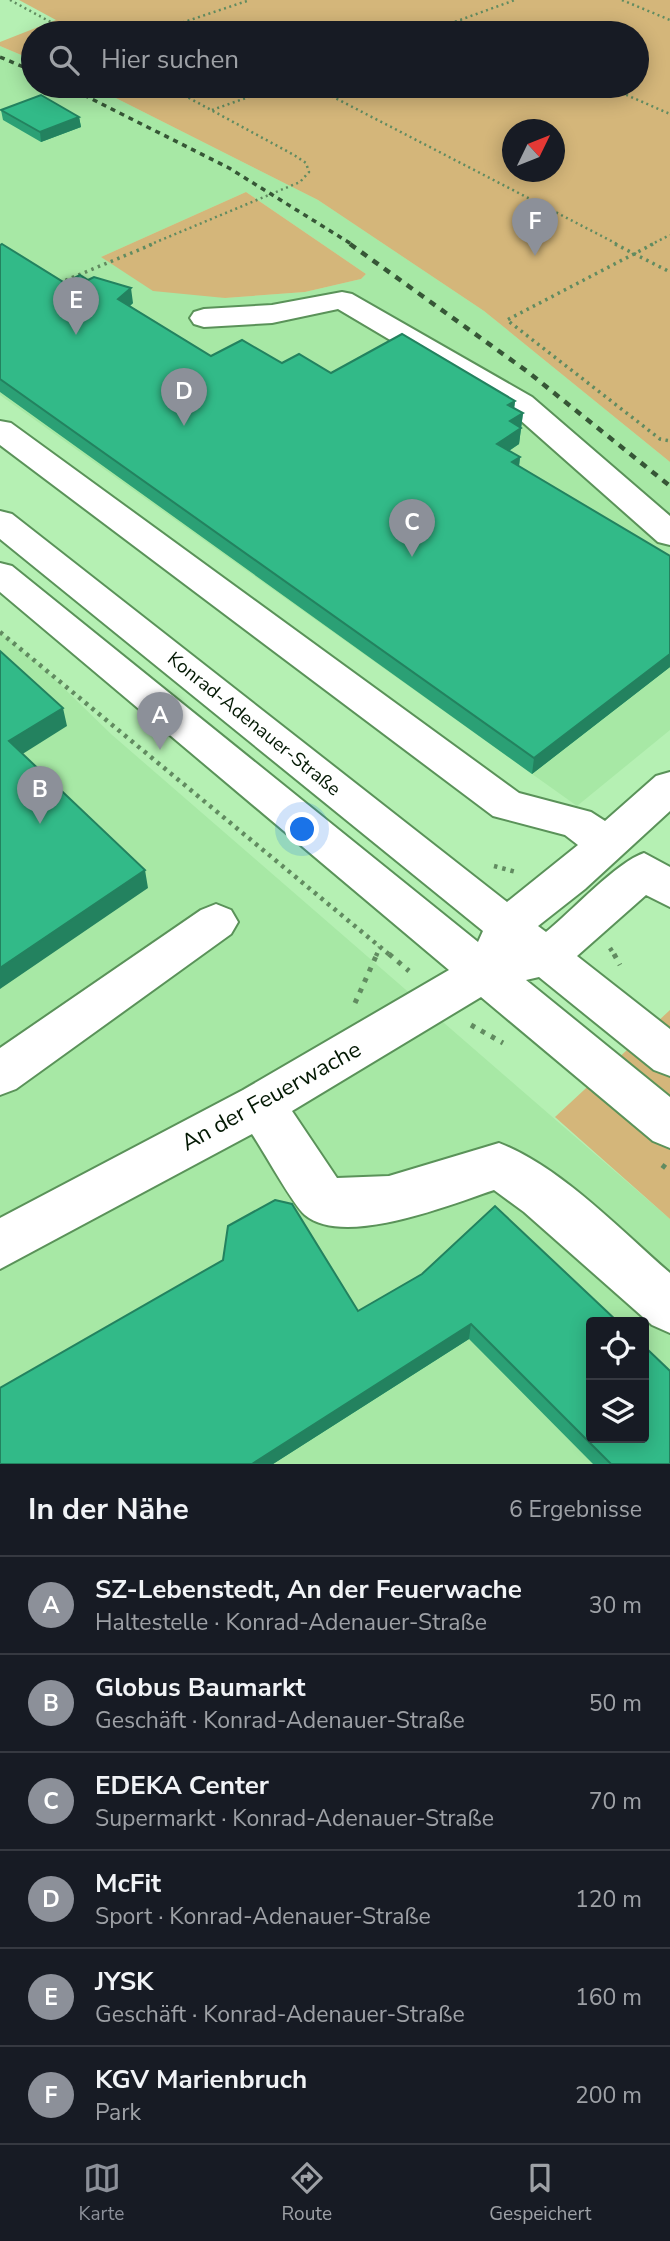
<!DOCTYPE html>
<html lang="de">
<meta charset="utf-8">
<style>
body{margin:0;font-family:"Nunito Sans",sans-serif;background:#20242c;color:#f1f3f6}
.controls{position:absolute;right:21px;bottom:21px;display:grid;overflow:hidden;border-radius:7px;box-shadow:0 4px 18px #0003}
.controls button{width:63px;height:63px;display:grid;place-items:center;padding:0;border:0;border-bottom:2px solid #363941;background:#171b24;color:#f1f3f6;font:35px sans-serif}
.compass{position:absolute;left:502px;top:119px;width:63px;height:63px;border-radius:50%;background:#171b24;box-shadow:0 4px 18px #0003;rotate:47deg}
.you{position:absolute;left:303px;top:830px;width:24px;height:24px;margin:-18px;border:5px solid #fff;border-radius:50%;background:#1a73e8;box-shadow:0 0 0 10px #1a73e833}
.badge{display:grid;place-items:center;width:46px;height:46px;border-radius:50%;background:#8c9099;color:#fff;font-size:23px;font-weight:700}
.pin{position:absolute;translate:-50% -58px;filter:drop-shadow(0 2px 4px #0008)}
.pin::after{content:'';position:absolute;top:37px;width:24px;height:21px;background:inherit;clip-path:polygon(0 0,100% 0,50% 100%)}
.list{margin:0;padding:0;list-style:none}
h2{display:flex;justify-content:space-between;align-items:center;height:91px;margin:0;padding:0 28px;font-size:30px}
h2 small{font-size:23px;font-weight:400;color:#9ea1a6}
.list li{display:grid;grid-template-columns:46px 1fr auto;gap:21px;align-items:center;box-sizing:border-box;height:98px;padding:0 28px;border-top:2px solid #363941}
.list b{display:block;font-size:26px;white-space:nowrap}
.list p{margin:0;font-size:23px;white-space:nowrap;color:#9ea1a6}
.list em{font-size:23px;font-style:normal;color:#9ea1a6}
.icon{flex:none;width:38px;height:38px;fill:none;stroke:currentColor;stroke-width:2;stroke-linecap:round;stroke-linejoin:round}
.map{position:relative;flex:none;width:670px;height:1464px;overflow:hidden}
.search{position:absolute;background:#171b24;box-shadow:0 4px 18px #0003;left:21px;right:21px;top:21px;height:77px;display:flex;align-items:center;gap:18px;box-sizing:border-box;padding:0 24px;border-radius:38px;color:#9ea1a6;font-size:26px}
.sheet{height:679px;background:#171b24}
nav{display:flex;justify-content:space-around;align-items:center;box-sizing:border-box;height:98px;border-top:2px solid #363941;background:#171b24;font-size:19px;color:#9ea1a6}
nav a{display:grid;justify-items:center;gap:4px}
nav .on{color:#8c9099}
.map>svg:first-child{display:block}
.built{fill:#a7e8a5;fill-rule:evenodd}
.green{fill:#d4b67a;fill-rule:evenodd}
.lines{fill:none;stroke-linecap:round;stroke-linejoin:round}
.minor-casing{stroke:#5a9259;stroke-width:4}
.path-far3{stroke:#618b60;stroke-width:2.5;stroke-dasharray:2 3.5;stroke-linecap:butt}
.path-far2{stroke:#618b60;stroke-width:3.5;stroke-dasharray:2.5 4.5;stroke-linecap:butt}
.path-far1{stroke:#618b60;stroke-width:4.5;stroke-dasharray:3.5 5;stroke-linecap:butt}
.path{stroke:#618b60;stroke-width:5;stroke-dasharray:4.5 7;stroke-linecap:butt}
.minor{fill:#fff;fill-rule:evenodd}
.rail-far1{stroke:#365636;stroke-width:3.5;stroke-dasharray:5 5;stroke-linecap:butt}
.rail{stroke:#365636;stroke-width:4.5;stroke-dasharray:7 7;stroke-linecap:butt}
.wall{fill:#2ba075}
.shaded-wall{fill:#23825f}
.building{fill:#32ba88;stroke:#23825f;stroke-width:2}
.labels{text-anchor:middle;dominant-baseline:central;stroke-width:6;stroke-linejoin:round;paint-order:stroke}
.street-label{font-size:19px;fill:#031803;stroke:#fff}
.near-street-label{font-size:23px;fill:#031803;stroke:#fff}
</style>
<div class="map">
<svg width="670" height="1464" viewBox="0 0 670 1464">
<rect width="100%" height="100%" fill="#b5f0b3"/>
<path class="built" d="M0,46L33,60V86H92L318,200L484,311L670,462V730L577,806L0,395ZM246,192L366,274L361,279L305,292L225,298L101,257Z
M0,632L42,667L111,734L670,1219V1464H0ZM591,1322H644V1438H591Z"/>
<path class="green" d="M19,0H670V462L484,311L318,200L92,86H637V33H33V60L0,46V42L56,20ZM512,130H554V172H512Z
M246,192L366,274L361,279L305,292L225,298L153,291L101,257Z
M670,1010V1219L555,1117Z"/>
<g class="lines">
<defs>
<path id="minor" d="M342,292L352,294L532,397L670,516V545L658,542L510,411L338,309L272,323L204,327L194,324L190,318L194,312L204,309L272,305Z
M0,421L11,423L519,793L591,812L605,821L656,776L670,772V811L585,889L538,926L546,932C572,911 617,862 644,853L670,867V907L646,895L577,956L670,1029V1076L654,1070L539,977L526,980L670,1097V1148L653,1141L481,997L292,1111L337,1178L389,1176L499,1143C561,1167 620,1230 670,1273V1333L652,1325L524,1212L494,1190C452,1204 344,1248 305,1215C293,1205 263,1150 252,1134L0,1269V1218L243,1090L449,970L0,592V563L12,566L478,942L483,931L0,539V511L12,514L507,902L578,845L565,835L493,816L0,445Z
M216,904L231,910L238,922L231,934L16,1089L0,1095V1048L201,910Z"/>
</defs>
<use href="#minor" class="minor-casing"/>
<path class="path-far3" d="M10,0L71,33
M622,0L670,20
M460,21L488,33
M151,33L250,0
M424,33L515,0
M312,86L619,245
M606,86L670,114
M212,110L280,86
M149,245L300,182L309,172L306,163L294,155L167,86
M650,245L670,235"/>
<path class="path-far2" d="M615,244L670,272
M653,244L507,320L660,439L670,441
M59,283L153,244"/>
<path class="path-far1" d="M0,632L391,956
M494,866L516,872
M610,948L615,956
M376,956L380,947"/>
<path class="path" d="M389,954L409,971
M614,954L620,965
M355,1003L377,954
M471,1025L503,1043
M662,1165L670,1171"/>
<use href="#minor" class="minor"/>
<path class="rail-far1" d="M0,57L33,71
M66,86L229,168L353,245"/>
<path class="rail" d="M350,244L528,372L670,486"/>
</g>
<path class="wall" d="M1,110L79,117L81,127L41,142L3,120Z
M0,245L65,283L88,280L133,303L130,306L211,356L282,363L331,373L515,401L514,409L523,413L519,444L509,451L520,457L519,467L670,556V667L532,774L0,392Z
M422,1274L670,1464H593L469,1339L273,1464H0L358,1311Z"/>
<path class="shaded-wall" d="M79,117L81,127L41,142L40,132Z
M131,288L133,303L120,314L118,299Z
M515,401L513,417L508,405Z
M523,413L519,444L496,459L497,444L510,421Z
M520,457L518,473L512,462Z
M670,654V667L532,774L534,758Z
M63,708L67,726L13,760L9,741Z
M145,870L148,888L0,989V968Z
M471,1324L469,1339L273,1464H252Z"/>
<path class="building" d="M41,95L79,117L40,132L1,110Z
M2,244L65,283L80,275L88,280L94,277L131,288L118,299L211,356L242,340L282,363L299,354L331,373L402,334L515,401L508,405L523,413L510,421L521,428L497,444L520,457L512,462L670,556V654L534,758L0,379V245Z
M0,651L63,708L9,741L145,870L0,968Z
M275,1200L292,1204L358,1311L422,1274L495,1206L618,1322H591V1438H644V1346L670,1371V1464H611L471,1324L252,1464H0V1388L223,1260L228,1226Z"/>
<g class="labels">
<g class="street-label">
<text transform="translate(254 724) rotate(39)">Konrad-Adenauer-Straße</text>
</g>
<g class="near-street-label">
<text transform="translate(271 1096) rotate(-29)">An der Feuerwache</text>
</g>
</g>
</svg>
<div class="controls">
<button><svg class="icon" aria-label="locate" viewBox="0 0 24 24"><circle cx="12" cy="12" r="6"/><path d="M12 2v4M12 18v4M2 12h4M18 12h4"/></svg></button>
<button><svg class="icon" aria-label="layers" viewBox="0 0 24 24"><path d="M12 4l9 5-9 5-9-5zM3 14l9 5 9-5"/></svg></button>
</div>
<svg class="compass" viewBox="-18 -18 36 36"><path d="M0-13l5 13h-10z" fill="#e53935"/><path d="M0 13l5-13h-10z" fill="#9ea1a6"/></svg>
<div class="you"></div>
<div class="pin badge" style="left:160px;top:750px">A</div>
<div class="pin badge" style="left:40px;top:824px">B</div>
<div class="pin badge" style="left:412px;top:557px">C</div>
<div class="pin badge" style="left:184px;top:426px">D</div>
<div class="pin badge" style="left:76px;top:335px">E</div>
<div class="pin badge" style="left:535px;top:256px">F</div>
<div class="search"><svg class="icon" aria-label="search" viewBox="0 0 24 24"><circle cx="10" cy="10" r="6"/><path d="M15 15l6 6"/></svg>Hier suchen</div>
</div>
<section class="sheet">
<h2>In der Nähe<small>6 Ergebnisse</small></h2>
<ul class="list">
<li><span class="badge">A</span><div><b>SZ-Lebenstedt, An der Feuerwache</b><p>Haltestelle · Konrad-Adenauer-Straße</p></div><em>30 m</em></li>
<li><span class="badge">B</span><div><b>Globus Baumarkt</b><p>Geschäft · Konrad-Adenauer-Straße</p></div><em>50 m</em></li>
<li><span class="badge">C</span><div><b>EDEKA Center</b><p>Supermarkt · Konrad-Adenauer-Straße</p></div><em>70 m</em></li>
<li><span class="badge">D</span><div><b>McFit</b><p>Sport · Konrad-Adenauer-Straße</p></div><em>120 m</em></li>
<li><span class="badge">E</span><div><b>JYSK</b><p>Geschäft · Konrad-Adenauer-Straße</p></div><em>160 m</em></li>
<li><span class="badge">F</span><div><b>KGV Marienbruch</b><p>Park</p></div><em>200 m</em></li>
</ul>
</section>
<nav>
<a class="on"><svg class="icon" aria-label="map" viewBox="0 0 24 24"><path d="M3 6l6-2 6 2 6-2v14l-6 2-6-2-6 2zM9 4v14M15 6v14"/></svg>Karte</a>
<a><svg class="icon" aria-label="directions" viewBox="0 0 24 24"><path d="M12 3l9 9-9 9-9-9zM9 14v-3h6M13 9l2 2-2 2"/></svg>Route</a>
<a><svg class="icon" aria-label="saved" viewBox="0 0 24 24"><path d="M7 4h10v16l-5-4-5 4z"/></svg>Gespeichert</a>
</nav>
